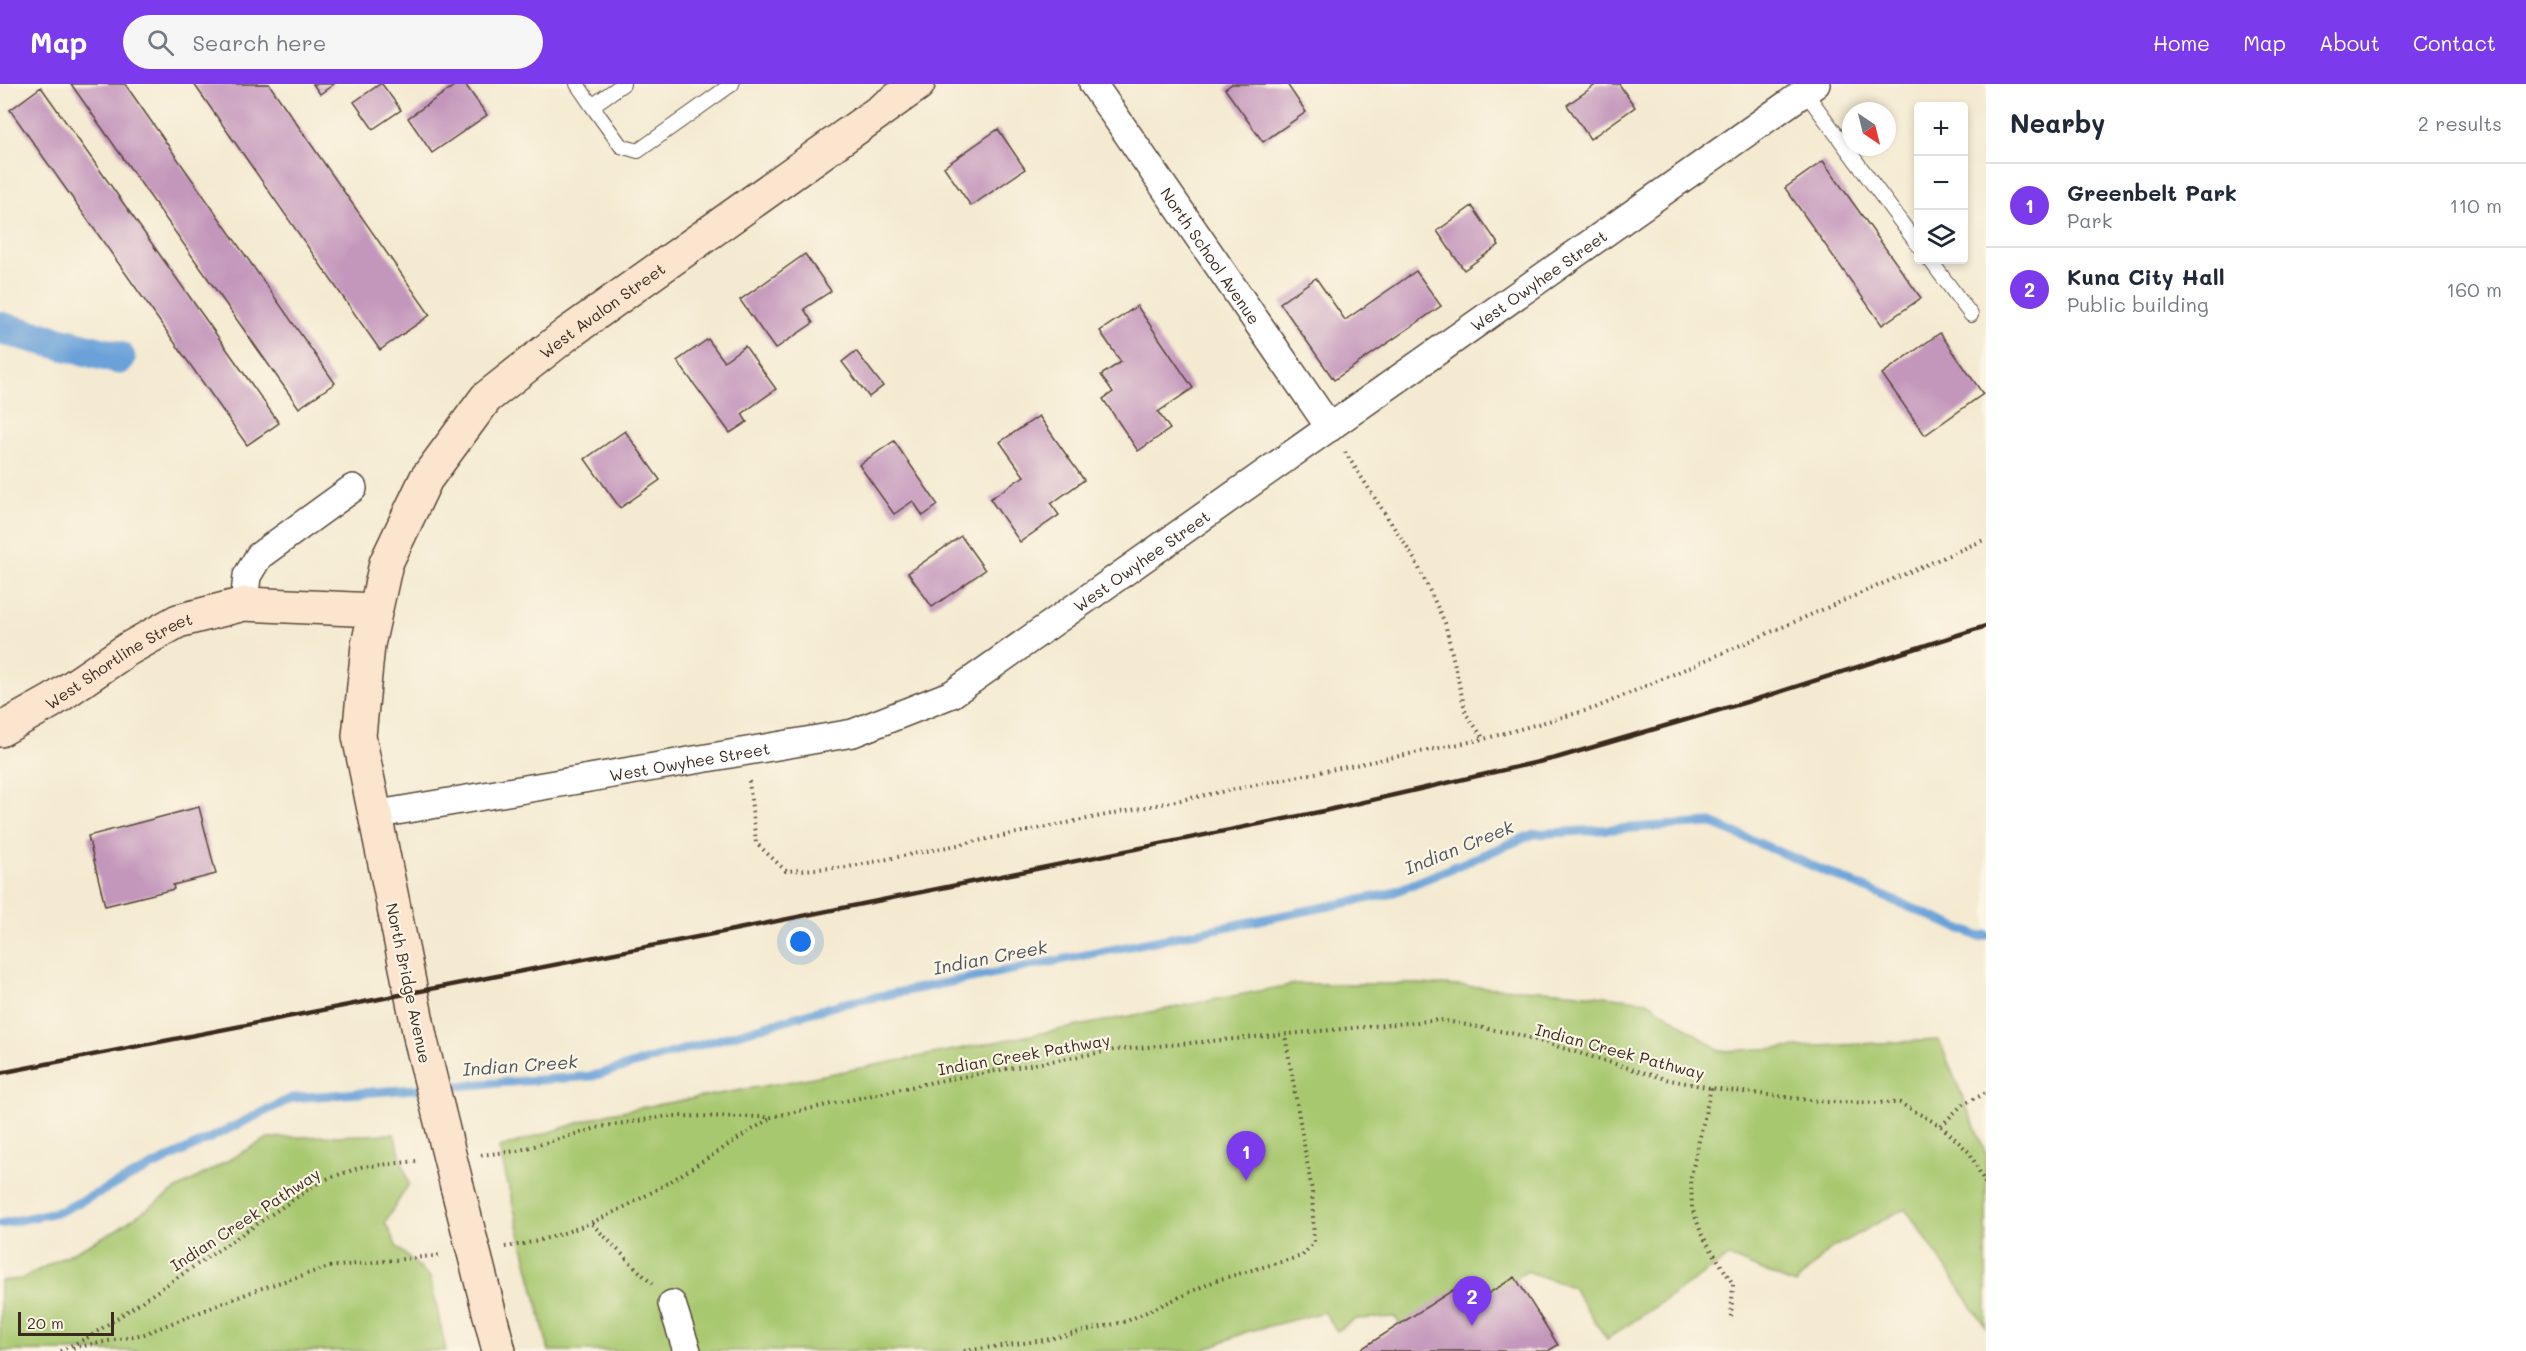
<!DOCTYPE html>
<meta charset="utf-8">
<style>
body{margin:0;font-family:Mali,sans-serif;background:#f6f6f7;color:#1f2937}
.controls{position:absolute;right:18px;top:18px;display:grid;overflow:hidden;border-radius:6px;box-shadow:0 3px 9px #0003}
.controls button{width:54px;height:54px;display:grid;place-items:center;padding:0;border:0;border-bottom:2px solid #e0e1e3;background:#fff;color:#1f2937;font:30px sans-serif}
.compass{position:absolute;left:1842px;top:18px;width:54px;height:54px;border-radius:50%;background:#fff;box-shadow:0 3px 9px #0003;rotate:145deg}
.scale{position:absolute;left:18px;bottom:15px;width:96px;box-sizing:border-box;padding-left:6px;border:3px solid #3b2a1e;border-top:0;font-size:16px;line-height:21px;white-space:nowrap;color:#3b2a1e;-webkit-text-stroke:4px #fcf5e5;paint-order:stroke}
.you{position:absolute;left:801px;top:858px;width:21px;height:21px;margin:-15px;border:4px solid #fff;border-radius:50%;background:#1a73e8;box-shadow:0 0 0 9px #1a73e833}
.badge{display:grid;place-items:center;width:39px;height:39px;border-radius:50%;background:#7c3aed;color:#fff;font-size:20px;font-weight:700}
.pin{position:absolute;translate:-50% -50px;filter:drop-shadow(0 2px 3px #0008)}
.pin::after{content:'';position:absolute;top:32px;width:21px;height:18px;background:inherit;clip-path:polygon(0 0,100% 0,50% 100%)}
.list{margin:0;padding:0;list-style:none}
h2{display:flex;justify-content:space-between;align-items:center;height:78px;margin:0;padding:0 24px;font-size:26px}
h2 small{font-size:20px;font-weight:400;color:#747a83}
.list li{display:grid;grid-template-columns:39px 1fr auto;gap:18px;align-items:center;box-sizing:border-box;height:84px;padding:0 24px;border-top:2px solid #e0e1e3}
.list b{display:block;font-size:22px;white-space:nowrap}
.list p{margin:0;font-size:20px;white-space:nowrap;color:#747a83}
.list em{font-size:20px;font-style:normal;color:#747a83}
.icon{flex:none;width:33px;height:33px;fill:none;stroke:currentColor;stroke-width:2;stroke-linecap:round;stroke-linejoin:round}
.map{position:relative;flex:none;width:1986px;height:1267px;overflow:hidden}
header{display:flex;align-items:center;gap:36px;box-sizing:border-box;height:84px;padding:0 30px;background:#7c3aed;color:#fff}
header strong{font-size:28px}
nav{display:flex;gap:33px;margin-inline-start:auto;font-size:21px}
.search{width:420px;height:54px;background:#f6f6f7;display:flex;align-items:center;gap:15px;box-sizing:border-box;padding:0 21px;border-radius:33px;color:#747a83;font-size:22px}
main{display:flex}
aside{flex:1;background:#fff}
.map>svg:first-child{display:block}
.green{fill:#a8c870;stroke:#727947;stroke-width:1.5}
.lines{fill:none;stroke-linecap:round;stroke-linejoin:round}
.stream{stroke:#69a1d8;stroke-width:9}
.canal{stroke:#69a1d8;stroke-width:33}
.building{fill:#c396bb}
.lane-casing{stroke:#574739;stroke-width:16}
.street-casing{stroke:#574739;stroke-width:30}
.secondary-casing{stroke:#574739;stroke-width:36}
.path{stroke:#574739;stroke-width:4;stroke-dasharray:1.5 4.5;stroke-linecap:butt}
.lane{stroke:#fff;stroke-width:14}
.street{stroke:#fff;stroke-width:27}
.secondary{stroke:#fce5cf;stroke-width:33}
.rail{stroke:#3b2a1e;stroke-width:4.5}
.secondary-bridge-casing{stroke:#574739;stroke-width:36;stroke-linecap:butt}
.secondary-bridge{stroke:#fce5cf;stroke-width:33}
.labels{text-anchor:middle;dominant-baseline:central;stroke-width:4.5;stroke-linejoin:round;paint-order:stroke}
.street-label{font-size:16px;fill:#3b2a1e;stroke:#fcf5e5}
.water-label{font-size:18px;font-style:italic;fill:#4b545f;stroke:#fcf5e5}
</style>
<header>
<strong>Map</strong>
<div class="search"><svg class="icon" aria-label="search" viewBox="0 0 24 24"><circle cx="10" cy="10" r="6"/><path d="M15 15l6 6"/></svg>Search here</div>
<nav><a>Home</a><a>Map</a><a>About</a><a>Contact</a></nav>
</header>
<main>
<div class="map">
<svg width="1986" height="1267" viewBox="0 0 1986 1267">
<rect width="100%" height="100%" fill="#fcf5e5"/>
<filter id="ink" filterUnits="userSpaceOnUse"><feTurbulence type="fractalNoise" baseFrequency=".0167" numOctaves="2"/><feDisplacementMap in="SourceGraphic" scale="12" xChannelSelector="R" yChannelSelector="G"/><feConvolveMatrix kernelMatrix="1 2 1 2 8 2 1 2 1" color-interpolation-filters="sRGB"/></filter>
<filter id="wash" filterUnits="userSpaceOnUse"><feTurbulence type="fractalNoise" baseFrequency=".008" numOctaves="4" result="noise"/><feDisplacementMap in="SourceGraphic" scale="24" xChannelSelector="R" yChannelSelector="G"/><feGaussianBlur stdDeviation="1.35" result="paint"/><feColorMatrix in="noise" values="0 0 0 0 0 0 0 0 0 0 0 0 0 0 0 0 0 1.4 0 .05"/><feComposite in="paint" operator="in"/></filter>
<g filter="url(#wash)">
<rect width="100%" height="100%" fill="#f4ead1"/>
<path class="green" d="M1296,900H1420L1560,907L1647,917L1721,967L1939,956L1986,1070V1243L1905,1124L1830,1165L1795,1200L1729,1173L1607,1255L1572,1203L1527,1187L1479,1218L1469,1204L1405,1248L1395,1233L1356,1235L1337,1247L1324,1228L1246,1248L1201,1267H549L499,1064L610,1029L798,996Z
M394,1050L409,1100L385,1138L397,1163L430,1193L446,1267H0V1197L21,1195L114,1147L177,1105L268,1054Z"/>
<g class="lines">
<path class="stream" d="M0,1140L61,1127L292,1014L593,992L841,920L1389,810L1534,750L1711,739L1980,853L1986,851"/>
<path class="canal" d="M0,244L119,274"/>
</g>
<g id="blocks">
<path class="building" d="M71,0H125L335,299L299,324Z
M194,0H269L430,231L380,266Z
M313,0H334L320,10Z
M380,0H382L401,26L373,45L354,18Z
M457,0H465L487,31L432,69L408,34Z
M1232,0H1287L1306,28L1263,58L1225,5Z
M1597,0H1619L1635,23L1590,55L1567,21Z
M41,3L279,339L247,361L10,26Z
M998,45L1025,85L971,122L944,83Z
M1823,77L1921,214L1882,241L1785,104Z
M1472,122L1499,161L1464,186L1437,147Z
M805,170L831,207L804,225L813,239L775,265L740,216Z
M1416,187L1441,222L1334,296L1280,219L1316,194L1345,236Z
M1137,222L1193,304L1158,328L1170,345L1138,367L1103,315L1113,308L1101,291L1121,278L1100,247Z
M1940,249L1983,310L1925,351L1882,290Z
M708,255L724,277L745,262L776,305L742,330L747,338L730,349L677,277Z
M856,267L883,302L869,313L842,278Z
M1039,332L1084,396L1051,420L1059,431L1020,458L990,415L1024,392L1000,358Z
M625,347L660,396L620,424L585,375Z
M894,357L938,421L923,432L913,417L894,430L859,381Z
M961,452L985,486L932,523L908,489Z
M199,723L216,790L173,801L174,805L105,822L88,752Z
M1515,1193L1558,1261L1548,1267H1358L1456,1204L1468,1222Z"/>
</g>
</g>
<g filter="url(#ink)">
<use href="#blocks" fill-opacity="0" stroke="#574739" stroke-width="1.5"/>
<g class="lines">
<defs>
<path id="lane" d="M577,0L592,22L623,0
M1805,8L1918,161
M592,22L621,62L638,67L732,0
M1930,176L1971,231"/>
<g id="street">
<path id="s1" d="M1093,0L1330,344"/>
<path d="M244,520L247,492L259,472L353,404"/>
<path id="s2" d="M373,731L853,649L952,610L1816,0"/>
<path d="M672,1220L687,1267"/>
</g>
<g id="secondary">
<path id="s3" d="M0,646L52,617L128,565L178,537L244,520L375,526"/>
<path id="s4" d="M421,957L359,652L368,561L386,479L426,395L486,314L567,250L918,0"/>
<path d="M457,1102L499,1267"/>
</g>
</defs>
<use href="#lane" class="lane-casing"/>
<use href="#street" class="street-casing"/>
<use href="#secondary" class="secondary-casing"/>
<path class="path" d="M1345,368L1415,476L1445,539L1466,630L1484,655
M749,697L756,759L786,787L848,783L1484,655L1595,624L1986,455
M1711,1004L1691,1092L1692,1124L1702,1151L1733,1200L1731,1233
M1941,1042L1963,1020L1986,1009
M481,1071L517,1067L600,1043L668,1032L771,1033L933,998L1114,966L1440,936L1516,950L1665,995L1711,1004L1826,1018L1900,1019L1941,1042L1970,1069L1986,1101
M592,1140L652,1200
M505,1163C605,1149 686,1086 771,1034
M73,1264L144,1250L259,1205L329,1183L441,1171
M60,1267L89,1253L321,1097L361,1083L417,1077
M964,1267L1045,1256L1127,1237L1217,1196L1302,1172L1314,1158L1312,1107L1285,951"/>
<use href="#lane" class="lane"/>
<use href="#street" class="street"/>
<use href="#secondary" class="secondary"/>
<path class="rail" d="M0,989L733,846L1324,727L1556,674L1767,612L1986,542"/>
<defs>
<path id="secondary-bridge" d="M421,957L457,1102"/>
</defs>
<use href="#secondary-bridge" class="secondary-bridge-casing"/>
<use href="#secondary-bridge" class="secondary-bridge"/>
</g>
</g>
<g class="labels">
<g class="street-label">
<text stroke="none"><textPath href="#s1" startOffset="208">North School Avenue</textPath></text>
<text stroke="none"><textPath href="#s2" startOffset="1311">West Owyhee Street</textPath></text>
<text stroke="none"><textPath href="#s4" startOffset="826">West Avalon Street</textPath></text>
<text stroke="none"><textPath href="#s2" startOffset="825">West Owyhee Street</textPath></text>
<text stroke="none"><textPath href="#s3" startOffset="138">West Shortline Street</textPath></text>
<text stroke="none"><textPath href="#s2" startOffset="321">West Owyhee Street</textPath></text>
<text transform="translate(409 899) rotate(78)">North Bridge Avenue</text>
<text transform="translate(1620 967) rotate(15)">Indian Creek Pathway</text>
<text transform="translate(1024 970) rotate(-10)">Indian Creek Pathway</text>
<text transform="translate(245 1135) rotate(-33)">Indian Creek Pathway</text>
</g>
<g class="water-label">
<text transform="translate(1459 763) rotate(-22)">Indian Creek</text>
<text transform="translate(990 873) rotate(-11)">Indian Creek</text>
<text transform="translate(520 981) rotate(-4)">Indian Creek</text>
</g>
</g>
</svg>
<div class="controls">
<button>+</button>
<button>−</button>
<button><svg class="icon" aria-label="layers" viewBox="0 0 24 24"><path d="M12 4l9 5-9 5-9-5zM3 14l9 5 9-5"/></svg></button>
</div>
<svg class="compass" viewBox="-18 -18 36 36"><path d="M0-13l5 13h-10z" fill="#e53935"/><path d="M0 13l5-13h-10z" fill="#747a83"/></svg>
<div class="scale">20 m</div>
<div class="you"></div>
<div class="pin badge" style="left:1246px;top:1097px">1</div>
<div class="pin badge" style="left:1472px;top:1242px">2</div>
</div>
<aside>
<h2>Nearby<small>2 results</small></h2>
<ul class="list">
<li><span class="badge">1</span><div><b>Greenbelt Park</b><p>Park</p></div><em>110 m</em></li>
<li><span class="badge">2</span><div><b>Kuna City Hall</b><p>Public building</p></div><em>160 m</em></li>
</ul>
</aside>
</main>
